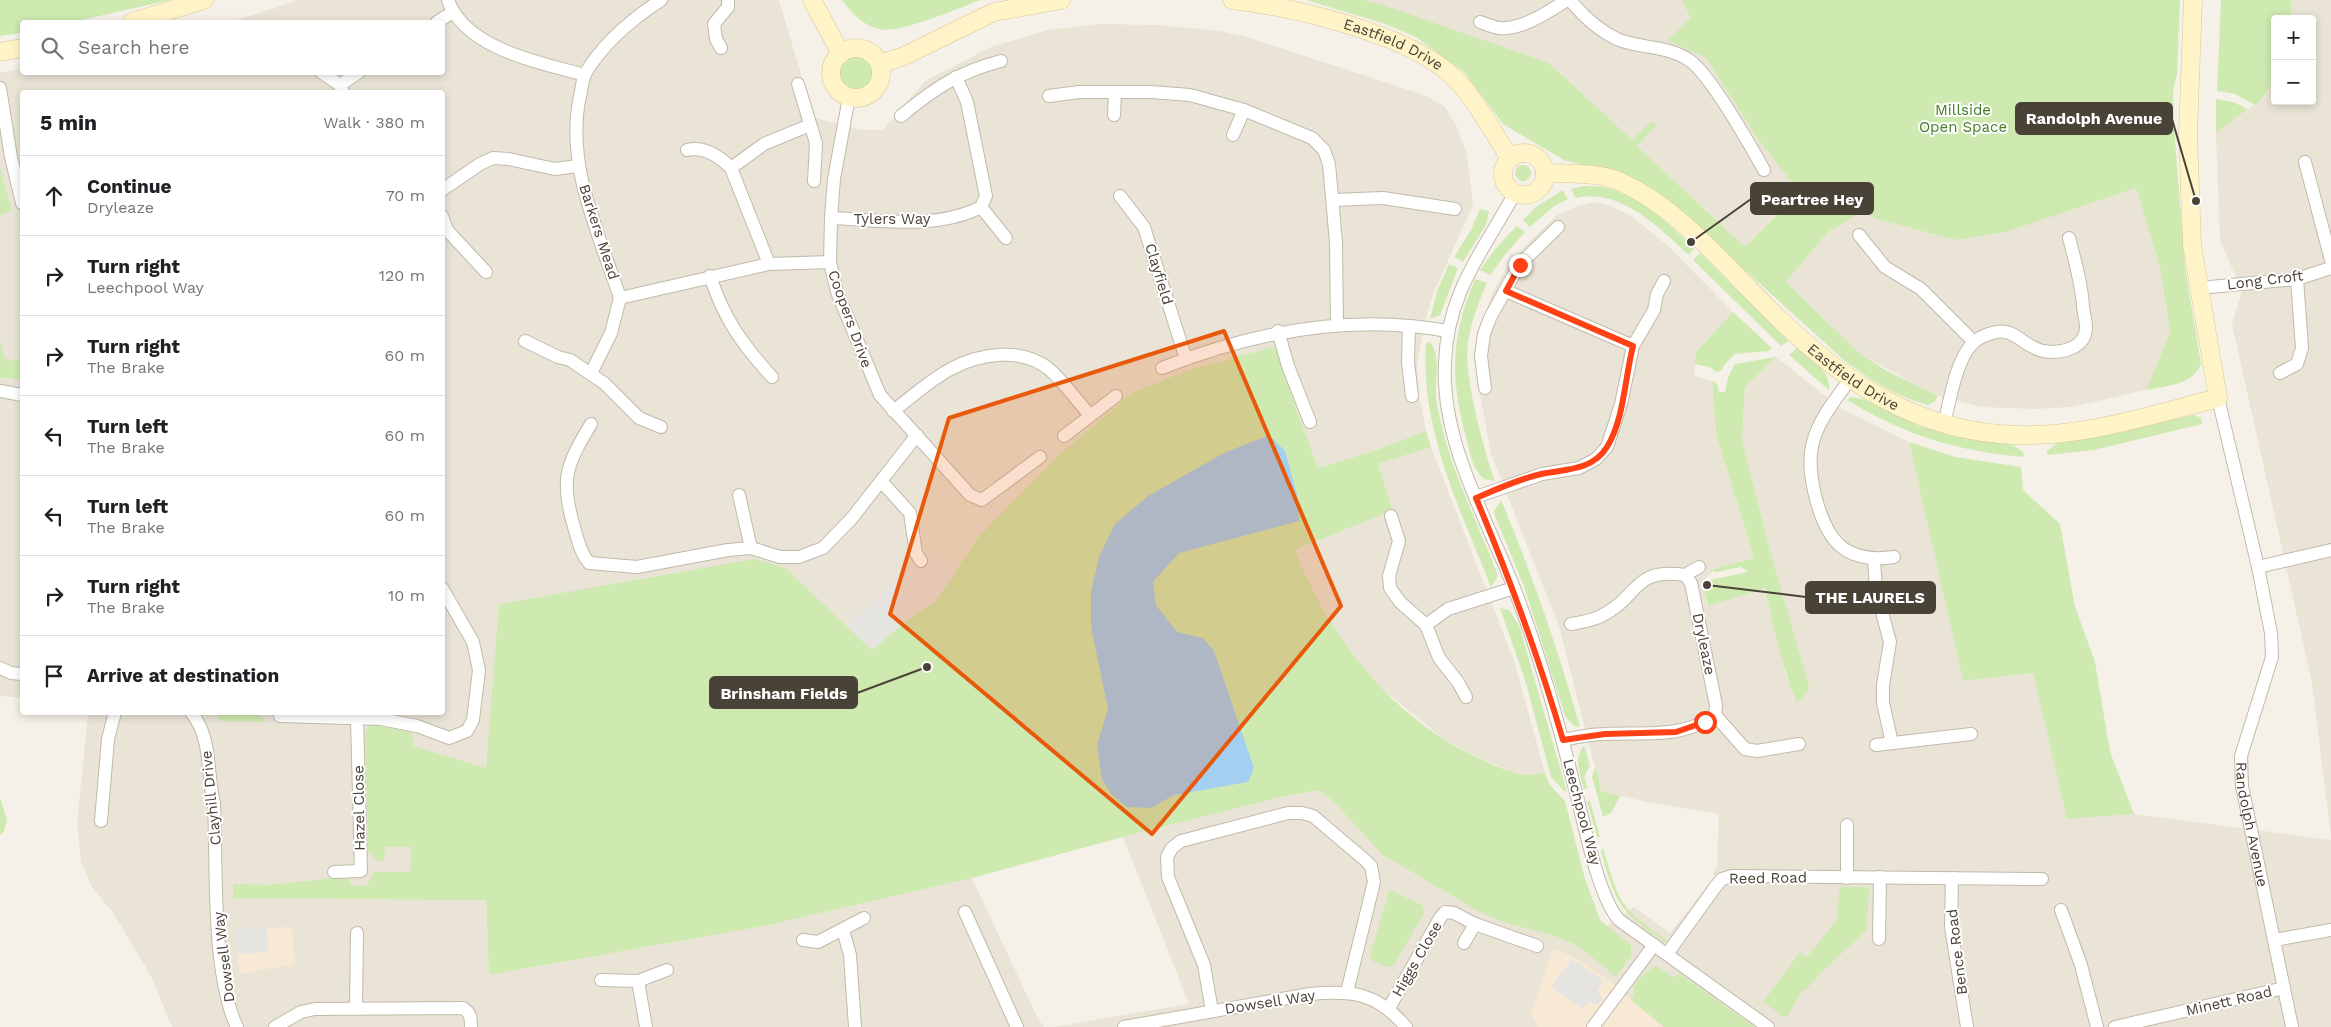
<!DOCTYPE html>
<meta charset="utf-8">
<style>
body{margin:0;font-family:"Work Sans",sans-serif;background:#f2f2f2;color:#202124}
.controls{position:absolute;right:15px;top:15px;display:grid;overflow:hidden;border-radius:5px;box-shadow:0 2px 8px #0003}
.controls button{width:45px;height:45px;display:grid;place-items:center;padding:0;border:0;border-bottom:1px solid #e0e0e0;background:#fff;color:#202124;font:25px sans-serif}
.stop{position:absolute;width:15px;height:15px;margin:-11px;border:4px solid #ff4115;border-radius:50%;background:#fff}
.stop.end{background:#ff4115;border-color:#fff;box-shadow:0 1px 5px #0008}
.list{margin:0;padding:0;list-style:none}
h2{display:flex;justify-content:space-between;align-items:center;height:65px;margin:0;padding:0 20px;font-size:21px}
h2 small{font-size:16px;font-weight:400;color:#757577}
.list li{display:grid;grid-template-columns:32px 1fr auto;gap:15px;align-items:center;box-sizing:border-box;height:80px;padding:0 20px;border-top:1px solid #e0e0e0}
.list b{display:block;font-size:19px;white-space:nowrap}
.list p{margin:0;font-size:16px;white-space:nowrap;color:#757577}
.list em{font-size:16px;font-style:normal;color:#757577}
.icon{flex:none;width:28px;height:28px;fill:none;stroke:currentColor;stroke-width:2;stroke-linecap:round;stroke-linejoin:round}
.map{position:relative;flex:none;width:2331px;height:1027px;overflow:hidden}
.search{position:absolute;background:#fff;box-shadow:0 2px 8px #0003;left:20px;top:20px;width:425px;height:55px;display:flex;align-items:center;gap:12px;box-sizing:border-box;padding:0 18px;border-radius:5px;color:#757577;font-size:19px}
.panel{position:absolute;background:#fff;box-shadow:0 2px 8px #0003;left:20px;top:90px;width:425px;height:625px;border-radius:5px}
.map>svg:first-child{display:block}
.residential{fill:#e9e4d6}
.commercial{fill:#f7e9d3}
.green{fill:#ceeab0}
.parking{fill:#e6e4e0}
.water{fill:#a3cff3}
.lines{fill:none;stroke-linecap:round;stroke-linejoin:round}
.street-casing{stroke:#c1baaa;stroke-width:14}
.secondary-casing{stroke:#d6c797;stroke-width:19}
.street{stroke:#fff;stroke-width:12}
.secondary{stroke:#fff4c8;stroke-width:18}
.route{stroke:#ff4115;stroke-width:6}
.marked{fill:#e8590c;fill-opacity:0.2;stroke:#e8590c;stroke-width:4;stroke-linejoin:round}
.labels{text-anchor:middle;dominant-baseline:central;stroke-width:4;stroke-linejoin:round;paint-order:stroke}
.street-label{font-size:15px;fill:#494236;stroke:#fff}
.park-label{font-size:15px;fill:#447d27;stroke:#fff}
.leader{fill:none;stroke:#494236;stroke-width:2}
.callout-dot{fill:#494236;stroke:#fff;stroke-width:2}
.callout{fill:#494236;stroke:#494236;stroke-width:2}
.callout-label{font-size:16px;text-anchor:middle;font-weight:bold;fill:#fff}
</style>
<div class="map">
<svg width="2331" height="1027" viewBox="0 0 2331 1027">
<rect width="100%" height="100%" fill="#f5f1e8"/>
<path class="residential" d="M299,0H779L814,118L861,130H883L925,81L991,47L1048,30L1101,24L1154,25L1220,31L1247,37L1427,96L1445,107L1457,127L1467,155L1473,205L1434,292L1426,318L1417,364L1419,396L1426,431L1374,451L1318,468L1295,406L1277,346L1132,393L1061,453L979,536L935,601L911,617L486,759V900L489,975L764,926L972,878L1037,1017L1044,1027H172L151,976L114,914L92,887L81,862L77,823L88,713L442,712V92H22V698L0,696V73L22,68V72H120L136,75L137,72H442V22H231Z
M1363,0H1682L1706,58L1758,139L1793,184L1785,206L1745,247L1549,63Z
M2291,0H2331V837L2312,683L2232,324L2242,291L2220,240L2216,133L2266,96L2275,73V101H2312V19H2292Z
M2136,187L2160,267L2170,332L2146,390L2071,407L2034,409L1981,407L1932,394L1859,353L1786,282L1828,232L1862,212L1877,219L1955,240L2006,232Z
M1593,202L1611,206L1633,217L1667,245L1733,312L1696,352L1694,376L1712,381L1716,434L1754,559L1715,569L1702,582L1707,606L1765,588L1786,676L1797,702L1810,689L1770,550L1742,441L1745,387L1776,357L1840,408L1909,442L1963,681L2033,673L2067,818L2134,814L2331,840V1027H1664L1613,984L1531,1014L1538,1027H1054L1189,1004L1123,837L1285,796L1319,790L1442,890L1502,922L1552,935L1578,946L1634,907L1670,933L1715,876L1713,874L1717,866L1719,814L1646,802L1601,791L1559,626L1491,454L1475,366L1478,336L1491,296L1505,270L1529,242L1556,216L1575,207Z
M1431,447L1514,661L1545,773L1534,776L1510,771L1469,753L1441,737L1374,682L1355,660L1331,623L1308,583L1294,550L1393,510L1378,464Z"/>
<path class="commercial" d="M292,927L295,964L239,974L236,928Z
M1553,948L1576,958L1613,984L1664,1027H1538L1531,1014Z"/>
<path class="green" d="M0,0H170L73,22H22V33L0,36Z
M842,0H981C958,8 901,34 878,29C863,25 850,12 842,0Z
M1306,0H1363L1383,5L1549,63L1632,140L1652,121L1656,126L1637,146L1745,247L1785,207L1793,184L1758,139L1706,58L1668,40L1690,18L1682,0H2180L2177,74L2173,91L2174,127L2185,267L2201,364C2193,385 2166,386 2146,390L2170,332L2160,267L2136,188L2006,232L1955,240L1877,219L1862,212L1828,232L1786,282L1859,353L1887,371L1938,396L1934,402L1928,405C1896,397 1871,380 1845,361L1663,196L1644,184L1623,176L1564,160L1503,124L1464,72L1416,37L1385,24Z
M2221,0H2291L2292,19H2275C2275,49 2282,85 2255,105L2235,94L2217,91Z
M840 73a16 16 0 1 1 32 0a16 16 0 1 1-32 0Z
M2216,99L2233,102L2248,109L2216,133Z
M1515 173a8 8 0 1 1 16 0a8 8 0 1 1-16 0Z
M0,168L12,211L0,215Z
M1584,186C1630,184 1663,219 1695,248L1689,255C1658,227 1620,187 1576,198L1571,189Z
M1563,190L1568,199L1554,206L1530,227L1523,220L1536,207Z
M1480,209L1489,211L1486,225L1463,262L1454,257L1471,230Z
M1517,226L1525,232L1504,256L1490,275L1480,270L1495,249Z
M1700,253L1788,341L1781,346L1693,260Z
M1449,264L1458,268L1440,315L1430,319L1437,291Z
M1475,279L1487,283C1477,306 1467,331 1467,357C1469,393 1483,448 1495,481L1484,479C1473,470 1470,454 1467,441C1450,380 1450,338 1475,279Z
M1733,312L1772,348L1768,351L1735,354L1724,365L1722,370L1717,372L1709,367L1695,364L1696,352Z
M0,340L5,358L12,361L22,359V380L0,377Z
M1430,342C1441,355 1435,377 1436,393C1436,403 1439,414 1441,423C1453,475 1478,524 1497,573V578L1491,587C1460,508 1420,430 1426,343Z
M1277,346L1295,406L1318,468L1374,451L1426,431L1431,447L1378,464L1393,510L1295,550C1330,639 1393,720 1483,760C1503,769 1523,779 1545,773L1549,784L1565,801L1585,879L1600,920L1631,945V956L1616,977L1578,946L1552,935L1502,922L1476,910L1382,854L1335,803L1319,790L1285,796L1123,837L972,878L764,926L489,975L486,900L233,898V884L269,885L344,877L349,879L352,886L367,885L374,872H410L411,847H385L384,861H377L368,851L365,732L368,727L373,725L412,732L413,746L486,768L499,604L755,559L785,568L872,650L911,617L935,601L979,536L1061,453L1132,393L1189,370Z
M1797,348C1810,359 1831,370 1829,390L1789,355Z
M1776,357L1745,387L1742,441L1770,550L1810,689L1797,703C1781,665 1774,627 1765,588L1708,606L1704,591L1712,589L1710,580L1748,572L1741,567L1716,572L1712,571L1714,569L1754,558L1716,434L1712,381L1717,384L1719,392H1725L1728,377L1735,364Z
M1851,397L1863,399L1919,426L1956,437L2013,445L2023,452L2024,457C1957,451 1904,435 1847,400Z
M2194,415L2201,418L2202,424L2094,450L2047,455V451L2057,443L2105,435Z
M1909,442L1955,457L2021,467L2023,490L2060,524L2075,607L2095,662L2110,752L2134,814L2067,819L2033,673L1963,681Z
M1501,500C1532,574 1558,649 1580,727L1574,726L1565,716L1524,586L1495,516L1494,511Z
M1500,608L1509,610L1519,625L1567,792L1564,791L1551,777L1526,683Z
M216,713H257L266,722L220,721Z
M1584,745L1590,766L1584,777L1588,788L1584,789C1580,773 1573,760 1584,745Z
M1596,767L1601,791L1620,796L1611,813L1603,817L1592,776Z
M0,798L7,819L4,832L0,835Z
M1587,801H1590L1600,837H1597Z
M1603,848C1620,905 1620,908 1669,942H1664C1618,909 1616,904 1601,851Z
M1840,887H1867L1869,891L1866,931L1818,975L1806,990L1804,989L1786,1018L1763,1002L1800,952L1807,957L1836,921Z
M1389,891H1392L1422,905L1424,913L1394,965L1388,967L1373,961L1370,956Z
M1656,966L1675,978L1679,973L1754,1027H1664L1631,1000C1635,995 1633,992 1634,987C1638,980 1649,968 1656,966Z"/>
<path class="parking" d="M933,551L955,573L935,601L911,617L872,650L846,625Z
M267,927L268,952L238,954L236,928Z
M1572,959L1604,981L1598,990V993L1603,998L1598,1005L1590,1002L1582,1009L1551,987Z"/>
<path class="water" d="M1269,435L1285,451L1297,494L1299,521L1179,553L1153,582L1156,605L1177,632L1203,638L1214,651L1254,768L1248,782L1174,795L1151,808L1127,807L1112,795L1102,780L1097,745L1108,709L1091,627V592L1099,557L1115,524L1148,496L1224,453Z"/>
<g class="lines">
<defs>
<g id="street">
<path d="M448,0C465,49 541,63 585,75"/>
<path d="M661,0C632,19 603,43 585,74C582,80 582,89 580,96C565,165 599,233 620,298L769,264L830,262"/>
<path d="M1570,0C1583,16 1598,30 1617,39C1640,49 1667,45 1689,60C1711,75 1750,145 1764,170"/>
<path d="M437,22L453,12"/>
<path d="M1480,22C1486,24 1493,27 1499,28C1522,30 1548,12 1567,0"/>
<path d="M721,48L716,39L714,24L728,7V0"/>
<path d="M321,72L340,85L343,92"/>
<path d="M798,84L816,143L814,181"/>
<path d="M340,85L359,72"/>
<path d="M0,88L11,157L22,203"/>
<path d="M1049,96L1079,92H1151L1190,95L1244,110L1312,138L1324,150L1329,164L1336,243L1337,325"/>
<path d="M849,97L834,179L831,218L830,262L837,292L880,395L970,495L982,500L1040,457"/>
<path d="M1114,115L1115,92"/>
<path d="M901,116C935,88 959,72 1001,61"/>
<path d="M1233,135L1244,110"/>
<path d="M687,150C704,146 719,156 731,168L769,264"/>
<path d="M2305,162L2331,260"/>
<path d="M731,168L764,144L810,125"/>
<path d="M442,190L480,164L493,158L509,159L555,169L578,166"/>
<path d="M1515,193C1483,251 1447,293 1445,363C1441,443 1486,516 1514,588C1539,652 1557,718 1574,785C1584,820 1597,895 1619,920L1768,1027"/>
<path d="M1120,196L1144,227L1186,359"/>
<path d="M1333,200L1383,198L1455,209"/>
<path d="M981,207L1006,238"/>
<path d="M442,216L447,230L486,272"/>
<path d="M831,218C879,220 937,230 981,207L986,196L967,102L956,77"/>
<path d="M1859,235L1885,267L1921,289L1974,342"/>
<path d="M710,276C724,319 742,344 772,377"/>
<path d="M2199,288L2297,279L2331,268"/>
<path d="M1506,291L1633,346"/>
<path d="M1409,326L1408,362L1412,396"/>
<path d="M1278,331L1288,366L1310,422"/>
<path d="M525,341L558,357L570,360L604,383L639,418L661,427"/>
<path d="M1162,368C1253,332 1350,313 1448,331"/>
<path d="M591,373L611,333L620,298"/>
<path d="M2280,373L2297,364L2302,348L2297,279"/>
<path d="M1850,379C1836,399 1819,419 1813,442C1808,460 1811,478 1815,495C1826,540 1844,564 1894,557"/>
<path d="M1485,388L1481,356L1484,334L1490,318L1519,265L1558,227"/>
<path d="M0,391L22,395"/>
<path id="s1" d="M2218,398L2258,567L2271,633L2272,657L2241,756L2242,786L2292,1027"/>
<path d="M893,411C912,397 931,379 951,369C980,353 1022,347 1049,369C1064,382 1076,400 1090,415"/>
<path d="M591,424C566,465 560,480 574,527C578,540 580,552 589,563L637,567L728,550L751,548L780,557H799L823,548L852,518L917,435"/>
<path d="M1944,424C1950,401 1956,358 1974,342C1981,336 1996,330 2006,332C2018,334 2026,347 2043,351C2060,354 2086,349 2086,327C2086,320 2083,312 2083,305C2081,282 2075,260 2069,238"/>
<path d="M1064,436L1116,396"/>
<path d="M881,481L910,513L916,553L921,561"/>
<path d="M739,495L751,548"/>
<path d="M1476,497L1542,474L1579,468L1596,459L1607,447L1621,404L1633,346L1654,310L1657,294L1664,281"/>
<path d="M1391,516L1399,541L1389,576L1390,588L1400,602L1426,625L1439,658L1458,682L1466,697"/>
<path d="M1874,560L1876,590L1890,642L1883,685V703L1892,743"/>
<path d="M2258,567L2331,550"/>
<path d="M1571,624C1581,622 1592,621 1601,616C1639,598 1632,567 1685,575L1699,567"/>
<path d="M1426,625L1448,609L1514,588"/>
<path d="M0,668L11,673L22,674"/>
<path d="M191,712C213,739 206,772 214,803C217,865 211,972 237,1027"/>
<path d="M1715,715L1745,749L1757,751L1799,744"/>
<path d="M280,716L381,719L417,726L449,738L467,731L473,720L479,670L473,642L442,588"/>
<path d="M1563,740C1577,737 1591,734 1605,734C1643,732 1683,739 1715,715L1716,705L1691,583L1685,575"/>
<path d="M1876,745L1971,734"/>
<path d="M101,821L108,739L115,712"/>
<path d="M334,872L361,871L357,718"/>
<path d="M1847,878V825"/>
<path d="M1952,878L1951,927L1967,1027"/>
<path d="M2061,910L2081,965L2097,1027"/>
<path d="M965,912L1017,1027"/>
<path d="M843,930L850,955L855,1027"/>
<path d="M1879,939L1880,877"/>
<path d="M803,940L818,942L864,918"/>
<path d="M2274,940L2331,930"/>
<path d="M1464,943L1475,924"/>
<path d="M1667,954L1716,886L1722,879L1732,876L2042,879"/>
<path d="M601,980L638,981L667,970"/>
<path d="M638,981L646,1027"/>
<path d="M356,1008L357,933"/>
<path d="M1389,1008L1440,918L1445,912L1454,913L1475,924L1537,946"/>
<path d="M1212,1011L1204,965L1168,877L1167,857L1172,848L1181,841L1288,813H1302L1313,816L1365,860L1371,866L1374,882L1347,992"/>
<path d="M275,1027L301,1012L315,1009L463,1008C471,1013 471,1018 471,1027"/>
<path d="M1124,1027L1310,994C1353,990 1377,993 1406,1027"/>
<path d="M1593,1027L1654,945"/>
<path d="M2115,1027L2284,988"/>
</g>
<g id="secondary">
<path d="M812,0L841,54"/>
<path id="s2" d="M1232,0C1292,7 1405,33 1450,74C1475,96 1491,130 1510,158"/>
<path d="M132,22L204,0"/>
<circle cx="856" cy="73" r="25"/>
<path d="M0,52L22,48"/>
<path d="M880,64L904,56L994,12L1061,0"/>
<circle cx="1524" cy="174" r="21"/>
<path id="s3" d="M1545,173C1570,174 1598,172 1621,182C1675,207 1715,254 1755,295C1824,366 1898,426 2000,434C2074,441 2147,416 2218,398L2192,245L2188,133L2193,0"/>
</g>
</defs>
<use href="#street" class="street-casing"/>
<use href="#secondary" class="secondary-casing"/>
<use href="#street" class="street"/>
<use href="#secondary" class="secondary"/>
</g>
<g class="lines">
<path class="route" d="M1520,265L1506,291L1633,346C1625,377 1624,420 1607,447C1592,471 1565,469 1541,474C1519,479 1497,489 1476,498C1510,579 1538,655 1563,740L1605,734L1676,732L1705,722"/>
</g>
<path class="marked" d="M1224,331L1341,606L1152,834L890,614L949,418Z"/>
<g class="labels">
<g class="street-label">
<text stroke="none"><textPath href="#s2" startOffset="168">Eastfield Drive</textPath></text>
<text x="892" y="219">Tylers Way</text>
<text transform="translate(599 232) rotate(72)">Barkers Mead</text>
<text transform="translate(1159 274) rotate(73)">Clayfield</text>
<text transform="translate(2265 280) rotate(-7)">Long Croft</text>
<text transform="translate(850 319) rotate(70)">Coopers Drive</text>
<text stroke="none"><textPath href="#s3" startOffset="382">Eastfield Drive</textPath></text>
<text transform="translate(1704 644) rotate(78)">Dryleaze</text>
<text transform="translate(211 798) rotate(-96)">Clayhill Drive</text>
<text transform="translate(359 808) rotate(-91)">Hazel Close</text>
<text transform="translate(1582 812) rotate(75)">Leechpool Way</text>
<text stroke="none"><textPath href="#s1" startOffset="438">Randolph Avenue</textPath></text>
<text transform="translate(1768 878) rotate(-1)">Reed Road</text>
<text transform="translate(1957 952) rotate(-97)">Bence Road</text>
<text transform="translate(224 957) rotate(-97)">Dowsell Way</text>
<text transform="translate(1417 959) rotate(-60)">Higgs Close</text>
<text transform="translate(2229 1001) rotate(-13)">Minett Road</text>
<text transform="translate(1270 1002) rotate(-9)">Dowsell Way</text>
</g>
<g class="park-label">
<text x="1963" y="110">Millside<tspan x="1963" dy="17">Open Space</tspan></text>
</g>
</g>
<path class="leader" d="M2196 201L2172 119M1691 242L1751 199M1707 585L1806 597M927 667L857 693"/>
<g class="callout-dot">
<circle cx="2196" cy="201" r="5"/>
<circle cx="1691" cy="242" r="5"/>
<circle cx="1707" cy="585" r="5"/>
<circle cx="927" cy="667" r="5"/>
</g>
<g class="callout">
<rect x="2016" y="103" width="156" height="31" rx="5"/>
<rect x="1751" y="183" width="122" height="31" rx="5"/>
<rect x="1806" y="582" width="129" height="31" rx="5"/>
<rect x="710" y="677" width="147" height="31" rx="5"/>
</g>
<g class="callout-label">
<text x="2094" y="124">Randolph Avenue</text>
<text x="1812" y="205">Peartree Hey</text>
<text x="1870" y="603">THE LAURELS</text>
<text x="784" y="699">Brinsham Fields</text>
</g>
</svg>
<div class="controls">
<button>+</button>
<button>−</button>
</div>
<div class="stop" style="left:1705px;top:722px"></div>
<div class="stop end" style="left:1520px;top:265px"></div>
<div class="search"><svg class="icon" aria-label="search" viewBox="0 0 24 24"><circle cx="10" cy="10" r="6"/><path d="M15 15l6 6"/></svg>Search here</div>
<section class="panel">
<h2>5 min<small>Walk · 380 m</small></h2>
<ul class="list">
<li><svg class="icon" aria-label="ahead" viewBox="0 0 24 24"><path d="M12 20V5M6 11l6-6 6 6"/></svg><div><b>Continue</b><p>Dryleaze</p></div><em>70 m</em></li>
<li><svg class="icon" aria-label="right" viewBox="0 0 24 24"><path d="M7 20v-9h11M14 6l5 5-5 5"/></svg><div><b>Turn right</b><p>Leechpool Way</p></div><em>120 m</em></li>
<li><svg class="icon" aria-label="right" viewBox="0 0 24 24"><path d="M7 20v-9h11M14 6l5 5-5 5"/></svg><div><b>Turn right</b><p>The Brake</p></div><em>60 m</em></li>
<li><svg class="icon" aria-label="left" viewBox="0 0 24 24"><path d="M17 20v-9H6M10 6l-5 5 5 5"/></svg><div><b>Turn left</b><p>The Brake</p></div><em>60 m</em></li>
<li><svg class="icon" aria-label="left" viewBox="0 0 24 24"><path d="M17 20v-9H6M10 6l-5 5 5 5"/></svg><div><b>Turn left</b><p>The Brake</p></div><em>60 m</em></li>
<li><svg class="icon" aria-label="right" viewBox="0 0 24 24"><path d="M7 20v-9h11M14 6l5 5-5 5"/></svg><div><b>Turn right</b><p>The Brake</p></div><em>10 m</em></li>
<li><svg class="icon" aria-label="arrive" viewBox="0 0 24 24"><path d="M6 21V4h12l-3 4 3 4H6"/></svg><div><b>Arrive at destination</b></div></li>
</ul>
</section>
</div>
